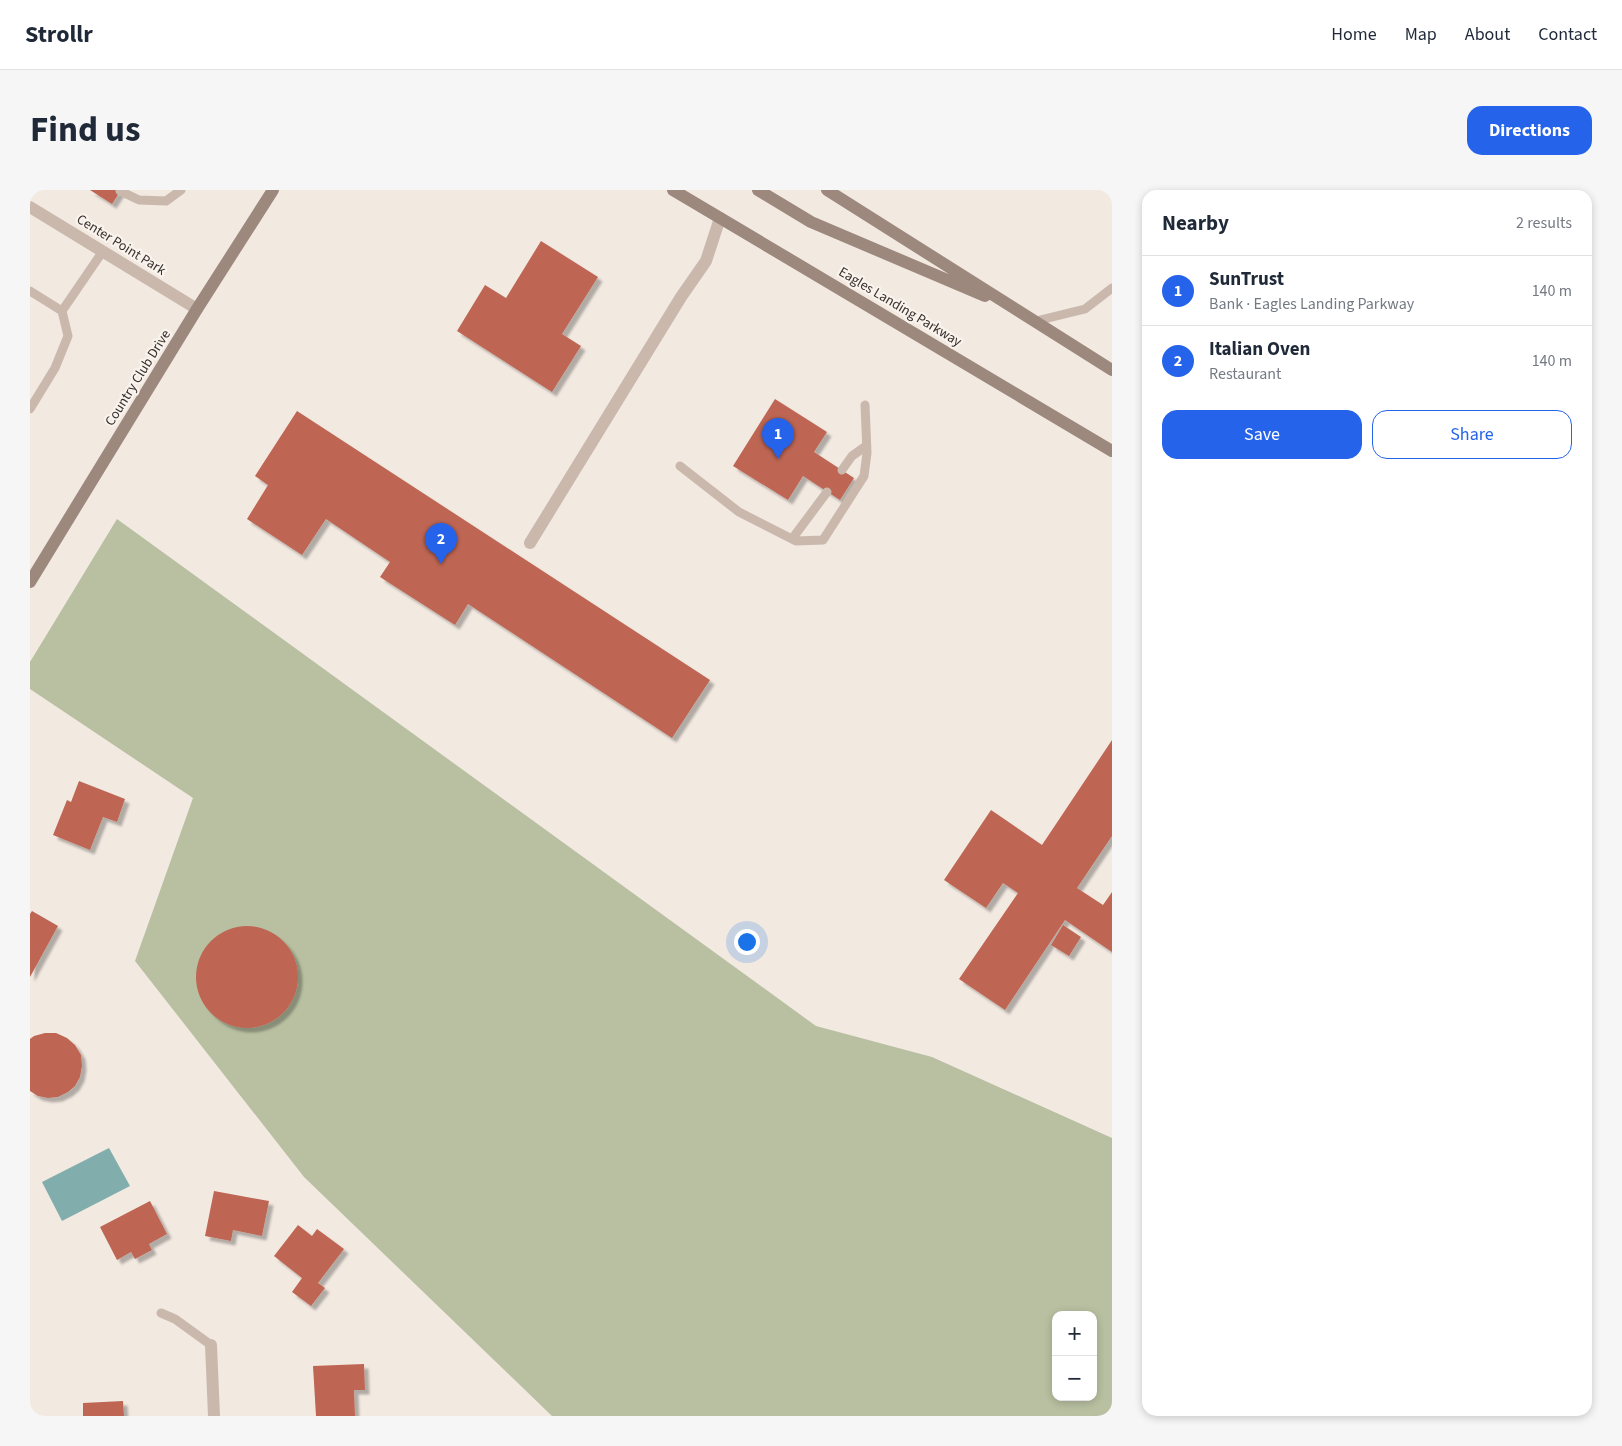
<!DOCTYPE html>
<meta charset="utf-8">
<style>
body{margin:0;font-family:"Source Sans 3",sans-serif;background:#f6f6f7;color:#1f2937}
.controls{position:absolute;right:15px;bottom:15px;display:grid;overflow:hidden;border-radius:10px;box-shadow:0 2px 8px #0003}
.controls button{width:45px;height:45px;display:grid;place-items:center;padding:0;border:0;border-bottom:1px solid #e0e1e3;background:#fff;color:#1f2937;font:25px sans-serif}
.you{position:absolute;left:716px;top:751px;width:18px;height:18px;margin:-12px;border:4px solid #fff;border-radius:50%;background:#1a73e8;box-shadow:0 0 0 8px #1a73e833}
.badge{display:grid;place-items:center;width:32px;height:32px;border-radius:50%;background:#2563eb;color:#fff;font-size:16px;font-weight:700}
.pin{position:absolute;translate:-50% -41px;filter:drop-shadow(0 1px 2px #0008)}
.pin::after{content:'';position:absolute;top:26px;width:18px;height:15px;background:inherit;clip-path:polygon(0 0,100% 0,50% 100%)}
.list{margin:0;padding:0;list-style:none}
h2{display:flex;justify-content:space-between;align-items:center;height:65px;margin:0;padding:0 20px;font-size:21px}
h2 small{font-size:16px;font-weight:400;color:#747a83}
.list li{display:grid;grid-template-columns:32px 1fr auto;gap:15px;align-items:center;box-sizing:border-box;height:70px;padding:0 20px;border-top:1px solid #e0e1e3}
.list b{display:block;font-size:19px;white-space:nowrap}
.list p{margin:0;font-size:16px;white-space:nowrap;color:#747a83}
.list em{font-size:16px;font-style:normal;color:#747a83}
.actions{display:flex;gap:10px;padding:15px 20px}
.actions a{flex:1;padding:11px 0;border:1px solid #2563eb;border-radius:15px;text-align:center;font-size:18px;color:#2563eb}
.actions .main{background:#2563eb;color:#fff}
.map{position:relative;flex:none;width:1082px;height:1226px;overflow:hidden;border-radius:15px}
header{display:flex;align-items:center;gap:30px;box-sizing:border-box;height:70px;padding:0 25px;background:#fff;border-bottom:1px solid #e0e1e3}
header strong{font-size:24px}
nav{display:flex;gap:28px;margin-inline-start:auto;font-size:18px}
.intro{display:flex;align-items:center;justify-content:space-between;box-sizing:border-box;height:120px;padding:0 30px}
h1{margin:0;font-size:35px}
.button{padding:12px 22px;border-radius:15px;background:#2563eb;color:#fff;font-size:18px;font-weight:700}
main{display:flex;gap:30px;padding:0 30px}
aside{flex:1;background:#fff;border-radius:15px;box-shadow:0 2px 8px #0003}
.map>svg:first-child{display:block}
.green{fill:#b8c0a1;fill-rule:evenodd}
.water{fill:#81adad}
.building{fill:#be6653;filter:url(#shadow)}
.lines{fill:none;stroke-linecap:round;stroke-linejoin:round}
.lane{stroke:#cab8ad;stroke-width:9}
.street{stroke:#cab8ad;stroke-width:12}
.secondary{stroke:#9d887e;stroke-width:12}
.labels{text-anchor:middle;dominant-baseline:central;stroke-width:4.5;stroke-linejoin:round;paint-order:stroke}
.street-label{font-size:14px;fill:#392f2b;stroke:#f9f3ed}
</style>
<header>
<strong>Strollr</strong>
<nav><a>Home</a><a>Map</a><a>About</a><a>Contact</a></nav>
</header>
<div class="intro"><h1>Find us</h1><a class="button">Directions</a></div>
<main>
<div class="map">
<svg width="1082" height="1226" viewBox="0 0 1082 1226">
<defs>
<filter id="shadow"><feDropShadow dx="4.5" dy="4.5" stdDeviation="1" flood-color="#0004"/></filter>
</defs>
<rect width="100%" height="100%" fill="#f2e9e1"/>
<path class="green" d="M87,329L786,836L902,867L1082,948V1226H522L274,987L105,771L163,608L0,499V472ZM1026,1125H1063V1207H1026Z"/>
<path class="water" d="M79,958L100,996L32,1031L12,992Z"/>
<path class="building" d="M60,0H91L82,14Z
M511,51L568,87L532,144L551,156L522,202L427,141L455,95L476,108Z
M745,209L797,242L784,262L824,288L810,310L773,286L758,310L703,276Z
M267,221L680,490L642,548L438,414L425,435L350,387L360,372L296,329L272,365L217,329L238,295L225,286Z
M1082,550V646L1047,698L1073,715L1082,702V762L1035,730L975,820L929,789L988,703L973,693L956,718L914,690L961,620L1012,655Z
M49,591L95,609L87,632L73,627L60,660L23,645L37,610L41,612Z
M2,721L28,736L0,787V724Z
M1033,735L1051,747L1039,766L1021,755Z
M166 787a51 51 0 1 1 102 0a51 51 0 1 1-102 0Z
M15,843H26L37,848L45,855L51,865L52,876L50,887L45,896L38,902L28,907L18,908L8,906L0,901V849L4,846Z
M184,1001L239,1011L232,1046L203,1040L201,1051L175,1046Z
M120,1011L137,1044L119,1054L122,1060L105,1069L101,1062L87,1070L70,1037Z
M268,1035L282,1046L287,1039L314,1059L288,1093L295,1098L281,1116L262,1102L272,1088L244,1066Z
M334,1174L335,1200H324L325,1226H286L283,1176Z
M93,1211L94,1226H53V1213Z"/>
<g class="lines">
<path class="lane" d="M90,1L109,10L136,11L151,0
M0,101L32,121L73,61
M1006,131L1055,119L1082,98
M0,219L25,178L38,146L32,121
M650,276L709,322L766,351L793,350L834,286L837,263L835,215
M812,280L822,266L836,256
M762,349L797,302
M131,1123L145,1129L181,1155"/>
<path class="street" d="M0,17L167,119
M500,353L651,107L676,71L690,28
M181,1155L184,1226"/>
<path class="secondary" d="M643,0L1082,261
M728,0L781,32L955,106
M797,0L1082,180
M0,392L167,119L243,0"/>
</g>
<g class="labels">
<g class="street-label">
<text transform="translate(91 55) rotate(32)">Center Point Park</text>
<text transform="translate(870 117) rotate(31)">Eagles Landing Parkway</text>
<text transform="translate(108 188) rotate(-58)">Country Club Drive</text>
</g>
</g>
</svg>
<div class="controls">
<button>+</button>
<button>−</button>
</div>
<div class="you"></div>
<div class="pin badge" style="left:748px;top:269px">1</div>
<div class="pin badge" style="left:411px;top:374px">2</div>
</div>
<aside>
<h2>Nearby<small>2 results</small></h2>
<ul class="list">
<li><span class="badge">1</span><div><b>SunTrust</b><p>Bank · Eagles Landing Parkway</p></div><em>140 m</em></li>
<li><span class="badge">2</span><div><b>Italian Oven</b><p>Restaurant</p></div><em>140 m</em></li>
</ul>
<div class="actions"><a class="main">Save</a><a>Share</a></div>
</aside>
</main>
